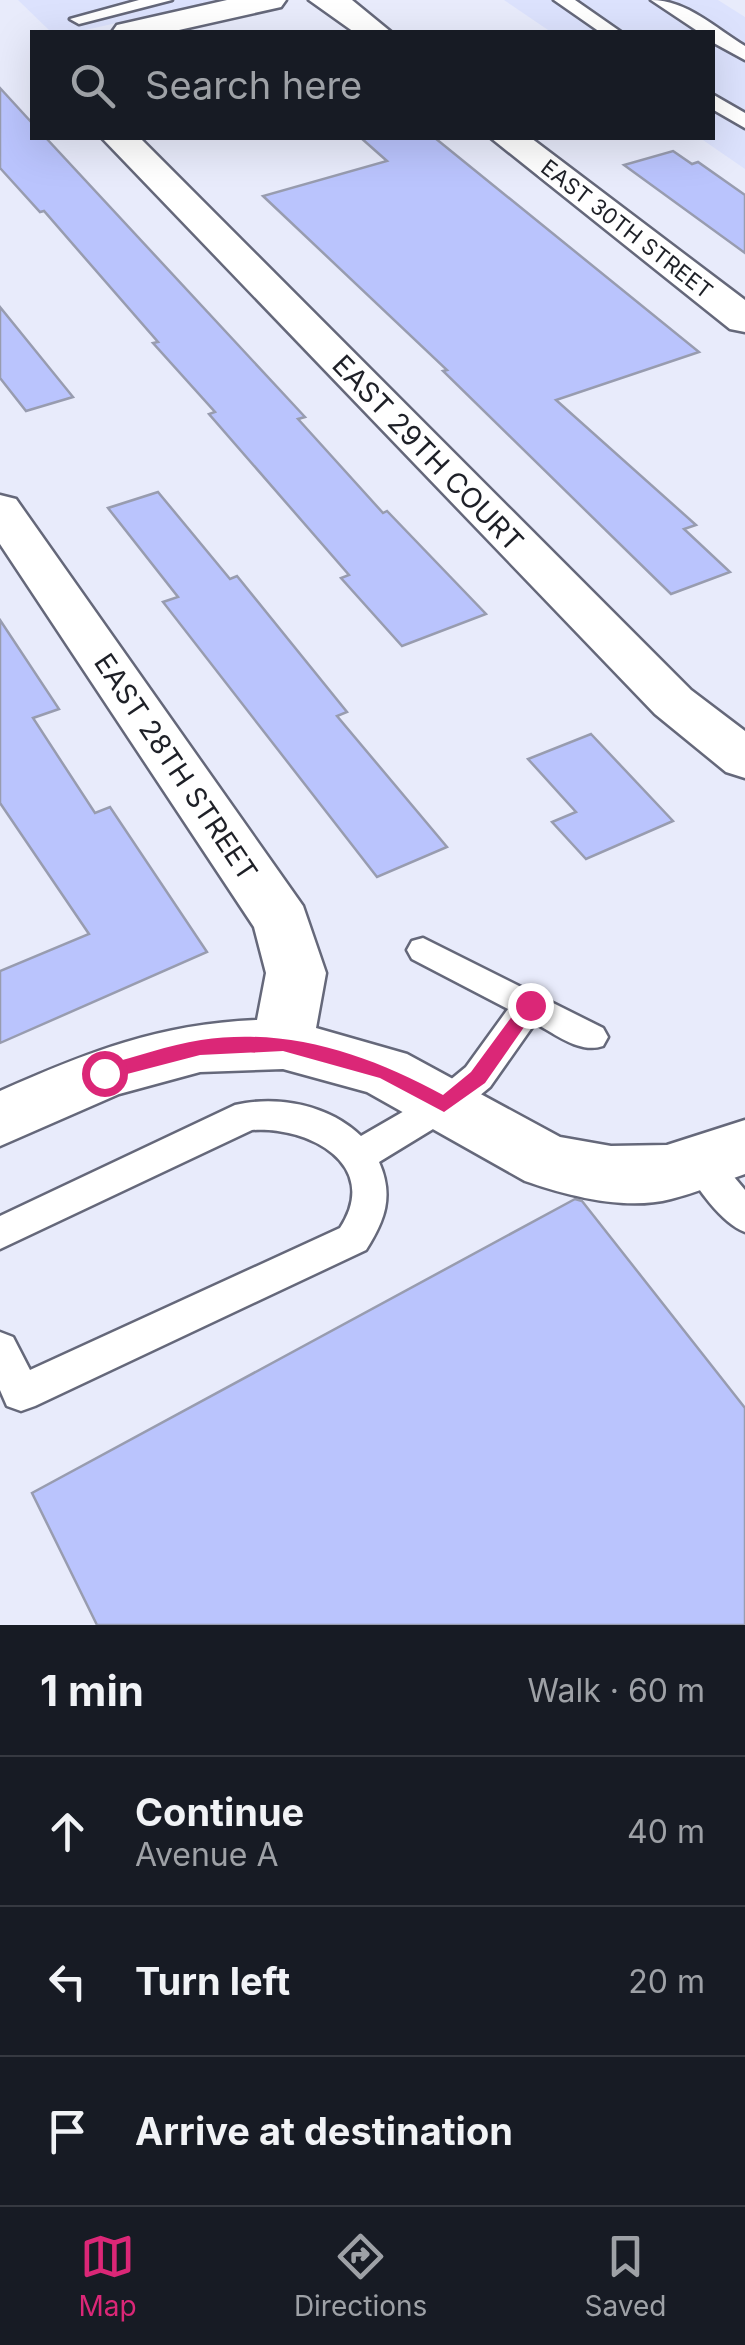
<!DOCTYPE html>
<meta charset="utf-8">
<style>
body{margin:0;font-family:Inter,sans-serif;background:#20242c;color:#f1f3f6}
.stop{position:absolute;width:30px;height:30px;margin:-22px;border:8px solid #db2777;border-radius:50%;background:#fff}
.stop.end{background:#db2777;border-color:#fff;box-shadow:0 2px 10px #0008}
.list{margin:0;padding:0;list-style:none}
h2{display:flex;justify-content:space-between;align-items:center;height:130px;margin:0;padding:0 40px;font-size:42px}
h2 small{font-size:32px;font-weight:400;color:#9ea1a6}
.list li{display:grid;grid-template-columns:65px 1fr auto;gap:30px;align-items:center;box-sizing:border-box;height:150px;padding:0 40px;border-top:2px solid #363941}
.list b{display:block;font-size:38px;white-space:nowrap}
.list p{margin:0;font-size:32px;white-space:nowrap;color:#9ea1a6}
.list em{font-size:32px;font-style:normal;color:#9ea1a6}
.icon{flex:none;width:55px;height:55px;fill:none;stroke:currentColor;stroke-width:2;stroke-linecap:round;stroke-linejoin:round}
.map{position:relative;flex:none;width:745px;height:1625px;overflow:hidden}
.search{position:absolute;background:#171b24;box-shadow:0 10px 40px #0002;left:30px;right:30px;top:30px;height:110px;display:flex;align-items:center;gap:25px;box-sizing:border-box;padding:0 35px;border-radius:0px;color:#9ea1a6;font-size:38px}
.sheet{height:580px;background:#171b24}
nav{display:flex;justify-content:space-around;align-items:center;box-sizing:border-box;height:140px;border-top:2px solid #363941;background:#171b24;font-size:28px;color:#9ea1a6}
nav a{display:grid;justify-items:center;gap:5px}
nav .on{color:#db2777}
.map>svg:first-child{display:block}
.built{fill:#dce2fd}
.building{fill:#bac4fd;stroke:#989caf;stroke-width:2.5}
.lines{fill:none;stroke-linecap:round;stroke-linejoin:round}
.lane-casing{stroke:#65687a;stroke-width:5}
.street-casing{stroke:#65687a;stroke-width:5}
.lane{fill:#fff;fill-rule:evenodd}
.street{fill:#fff;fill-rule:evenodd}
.route{fill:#db2777}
.labels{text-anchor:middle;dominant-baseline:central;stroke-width:9;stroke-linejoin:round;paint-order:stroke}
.far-street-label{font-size:22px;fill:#1e2027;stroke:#fff}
.street-label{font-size:28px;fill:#1e2027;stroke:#fff}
</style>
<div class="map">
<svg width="745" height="1625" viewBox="0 0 745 1625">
<rect width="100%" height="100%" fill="#e8ebfb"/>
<path class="built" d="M18,0H220L76,32H51Z
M504,0H718L745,17V169L700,138H712V32H551Z"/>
<path class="building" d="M0,88L32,123V138H46L305,417L298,419L383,513L387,511L486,614L402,646L341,578L349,575L209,414L215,412L153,343L158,342L44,211L40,212L0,168Z
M361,138H435L699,352L556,400L696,525L684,529L730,572L671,594L443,371L447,370L263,196L387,161Z
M673,151L692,164L698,162L745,195V253L624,165Z
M0,307L73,397L26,411L0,378Z
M158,492L230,579L237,576L347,712L337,716L447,847L377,877L163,602L178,597L108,508Z
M0,620L59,709L33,718L95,813L110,807L207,952L0,1043V971L89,934L0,803Z
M591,734L673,821L586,859L552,822L576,812L528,759Z
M575,1199L582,1201L745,1408V1625H97L32,1493Z"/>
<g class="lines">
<defs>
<path id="lane" d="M139,0H172L79,24L70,19Z
M554,0H575L621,32H600Z
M651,0C687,0 715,28 745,46V60L712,42V32H699Z
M712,94L745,113V128L712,109Z
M423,938L603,1028L608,1037L603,1046C580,1054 555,1034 535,1023L490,1087L456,1115L379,1162C394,1196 385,1220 366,1250L35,1406L21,1411L7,1406L0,1390V1332L13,1337L30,1370L340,1228C382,1164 308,1126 252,1130L0,1249V1216L235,1105C278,1095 329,1105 361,1136L432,1095L466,1067L508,1009L412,959L407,950L412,941Z
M702,1149L714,1153L745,1190V1232C721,1223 696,1187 684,1164L690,1153Z"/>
<path id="street" d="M227,0H286L281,7L170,32H112L117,25Z
M309,0H352L391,32H354Z
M102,138H140L691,690L745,731V778L726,772L655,714Z
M491,138H531L745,300V332L730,329Z
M0,495L16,499L303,906L326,973L316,1028L407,1054L560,1137L611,1146L667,1145L745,1120V1174C721,1182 696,1193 671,1199C626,1211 568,1196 525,1181L367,1092L283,1069L200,1072L119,1094L0,1146V1091C88,1052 159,1024 257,1020L266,973L254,927L0,544Z"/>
</defs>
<use href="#lane" class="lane-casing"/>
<use href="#street" class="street-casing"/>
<use href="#lane" class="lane"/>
<use href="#street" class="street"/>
</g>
<path class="route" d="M530,998L536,1000V1010L485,1083L444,1112L380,1078L283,1051L200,1055L104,1080L95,1073L104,1065C136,1057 168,1045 201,1040C287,1027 368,1054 443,1095L471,1072L524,1000Z"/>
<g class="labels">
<g class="far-street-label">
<text transform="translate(627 229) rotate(38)">EAST 30TH STREET</text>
</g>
<g class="street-label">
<text transform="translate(428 453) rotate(46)">EAST 29TH COURT</text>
<text transform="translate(176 767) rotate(56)">EAST 28TH STREET</text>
</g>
</g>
</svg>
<div class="stop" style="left:104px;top:1073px"></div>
<div class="stop end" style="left:530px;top:1005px"></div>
<div class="search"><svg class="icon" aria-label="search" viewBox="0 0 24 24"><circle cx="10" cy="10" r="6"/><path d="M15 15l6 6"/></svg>Search here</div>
</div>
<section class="sheet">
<h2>1 min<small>Walk · 60 m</small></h2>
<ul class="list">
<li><svg class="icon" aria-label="ahead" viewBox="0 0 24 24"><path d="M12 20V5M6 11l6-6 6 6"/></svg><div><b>Continue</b><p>Avenue A</p></div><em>40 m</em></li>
<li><svg class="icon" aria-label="left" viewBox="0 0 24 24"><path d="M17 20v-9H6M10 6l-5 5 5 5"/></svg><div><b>Turn left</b></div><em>20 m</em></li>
<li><svg class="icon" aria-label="arrive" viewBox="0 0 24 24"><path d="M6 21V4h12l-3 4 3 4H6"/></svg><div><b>Arrive at destination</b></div></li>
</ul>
</section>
<nav>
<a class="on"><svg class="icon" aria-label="map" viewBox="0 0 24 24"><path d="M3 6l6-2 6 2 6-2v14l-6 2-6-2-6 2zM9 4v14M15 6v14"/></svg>Map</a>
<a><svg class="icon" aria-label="directions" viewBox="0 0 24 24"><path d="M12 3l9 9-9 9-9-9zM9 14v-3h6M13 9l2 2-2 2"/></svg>Directions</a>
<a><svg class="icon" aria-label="saved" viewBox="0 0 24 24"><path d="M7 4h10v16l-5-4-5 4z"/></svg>Saved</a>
</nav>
